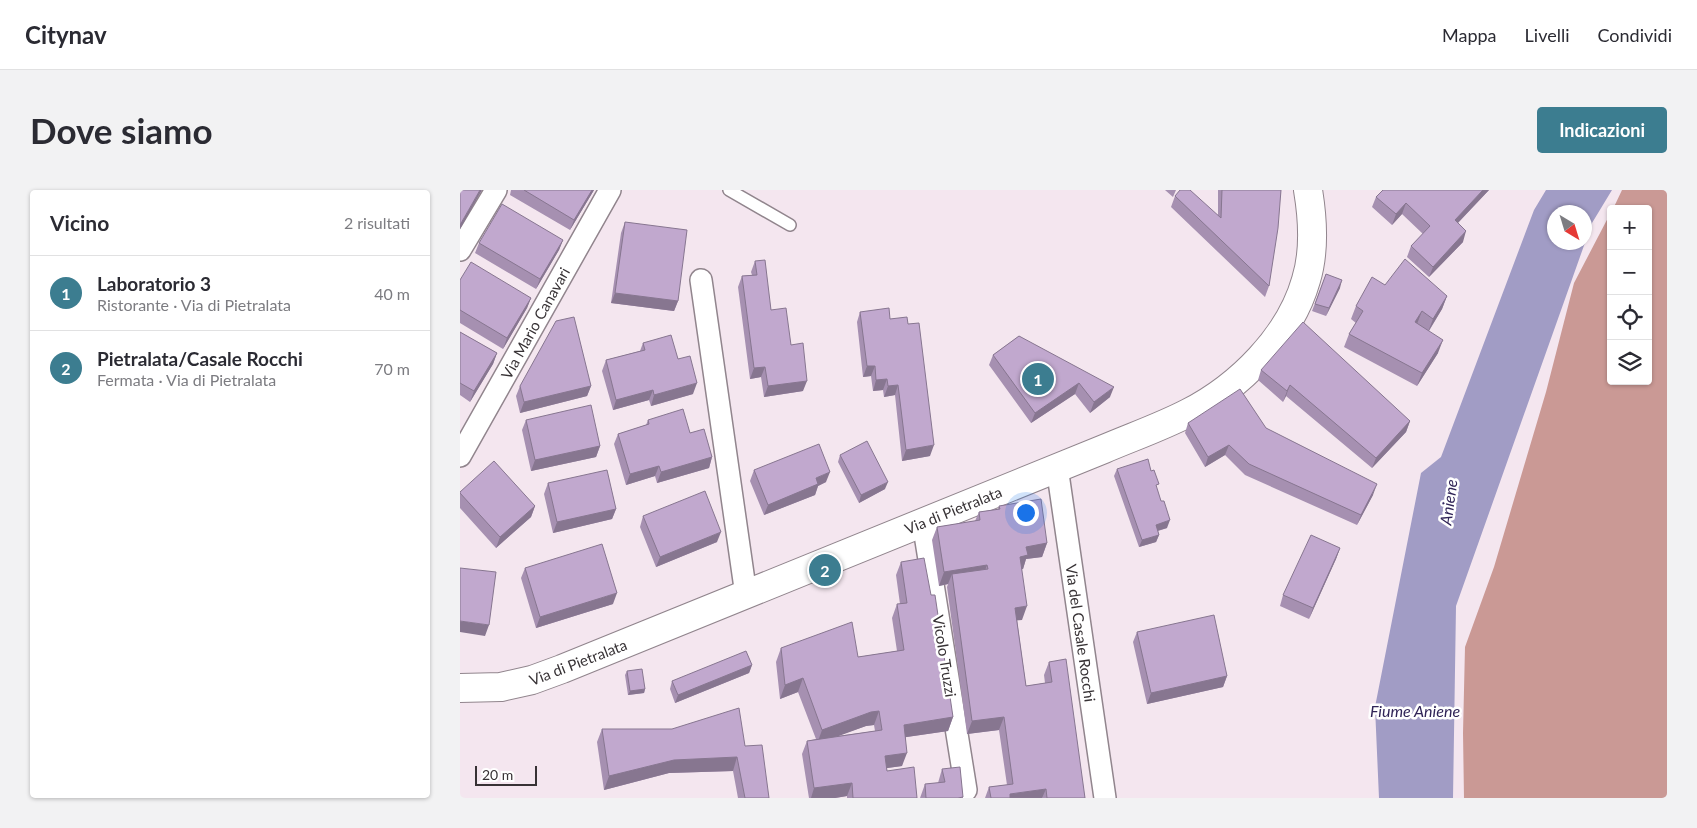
<!DOCTYPE html>
<html lang="it">
<meta charset="utf-8">
<style>
body{margin:0;font-family:Lato,sans-serif;background:#f2f2f3;color:#2b2b33}
.controls{position:absolute;right:15px;top:15px;display:grid;overflow:hidden;border-radius:5px;box-shadow:0 1px 4px #0004}
.controls button{width:45px;height:45px;display:grid;place-items:center;padding:0;border:0;border-bottom:1px solid #e1e1e2;background:#fff;color:#2b2b33;font:25px sans-serif}
.compass{position:absolute;left:1087px;top:15px;width:45px;height:45px;border-radius:50%;background:#fff;box-shadow:0 1px 4px #0004;rotate:142deg}
.scale{position:absolute;left:15px;bottom:12px;width:62px;box-sizing:border-box;padding-left:5px;border:2px solid #373235;border-top:0;font-size:14px;line-height:18px;white-space:nowrap;color:#373235;-webkit-text-stroke:4px #fff;paint-order:stroke}
.you{position:absolute;left:565px;top:322px;width:18px;height:18px;margin:-12px;border:4px solid #fff;border-radius:50%;background:#1a73e8;box-shadow:0 0 0 8px #1a73e833}
.badge{display:grid;place-items:center;width:32px;height:32px;border-radius:50%;background:#3c7d90;color:#fff;font-size:16px;font-weight:700}
.pin{position:absolute;translate:-50% -50%;border:2px solid #fff;box-shadow:0 1px 5px #0006}
.list{margin:0;padding:0;list-style:none}
h2{display:flex;justify-content:space-between;align-items:center;height:65px;margin:0;padding:0 20px;font-size:21px}
h2 small{font-size:16px;font-weight:400;color:#7c7c81}
.list li{display:grid;grid-template-columns:32px 1fr auto;gap:15px;align-items:center;box-sizing:border-box;height:75px;padding:0 20px;border-top:1px solid #e1e1e2}
.list b{display:block;font-size:19px;white-space:nowrap}
.list p{margin:0;font-size:16px;white-space:nowrap;color:#7c7c81}
.list em{font-size:16px;font-style:normal;color:#7c7c81}
.icon{flex:none;width:28px;height:28px;fill:none;stroke:currentColor;stroke-width:2;stroke-linecap:round;stroke-linejoin:round}
.map{position:relative;flex:none;width:1207px;height:608px;overflow:hidden;border-radius:5px}
header{display:flex;align-items:center;gap:30px;box-sizing:border-box;height:70px;padding:0 25px;background:#fff;border-bottom:1px solid #e1e1e2}
header strong{font-size:24px}
nav{display:flex;gap:28px;margin-inline-start:auto;font-size:18px}
.intro{display:flex;align-items:center;justify-content:space-between;box-sizing:border-box;height:120px;padding:0 30px}
h1{margin:0;font-size:35px}
.button{padding:12px 22px;border-radius:5px;background:#3c7d90;color:#fff;font-size:18px;font-weight:700}
main{display:flex;gap:30px;padding:0 30px}
aside{flex:1;background:#fff;border-radius:5px;box-shadow:0 1px 4px #0004}
.map>svg:first-child{display:block}
.forest{fill:#ca9995}
.water{fill:#a19cc5;fill-rule:evenodd}
.lines{fill:none;stroke-linecap:round;stroke-linejoin:round}
.lane-casing{stroke:#91858d;stroke-width:14}
.street-casing{stroke:#91858d;stroke-width:24}
.secondary-casing{stroke:#91858d;stroke-width:30}
.lane{stroke:#fff;stroke-width:11}
.street{stroke:#fff;stroke-width:21}
.secondary{stroke:#fff;stroke-width:28}
.wall{fill:#a690b1;fill-rule:evenodd}
.shaded-wall{fill:#877690}
.building{fill:#c1a8ce;stroke:#877690}
.labels{text-anchor:middle;dominant-baseline:central;stroke-width:5;stroke-linejoin:round;paint-order:stroke}
.street-label{font-size:15px;fill:#373235;stroke:#fff}
.water-label{font-size:16px;font-style:italic;fill:#302457;stroke:#fff}
</style>
<header>
<strong>Citynav</strong>
<nav><a>Mappa</a><a>Livelli</a><a>Condividi</a></nav>
</header>
<div class="intro"><h1>Dove siamo</h1><a class="button">Indicazioni</a></div>
<main>
<aside>
<h2>Vicino<small>2 risultati</small></h2>
<ul class="list">
<li><span class="badge">1</span><div><b>Laboratorio 3</b><p>Ristorante · Via di Pietralata</p></div><em>40 m</em></li>
<li><span class="badge">2</span><div><b>Pietralata/Casale Rocchi</b><p>Fermata · Via di Pietralata</p></div><em>70 m</em></li>
</ul>
</aside>
<div class="map">
<svg width="1207" height="608" viewBox="0 0 1207 608">
<rect width="100%" height="100%" fill="#f4e6ef"/>
<path class="forest" d="M1162,0H1207V608H1004L1003,543L1005,457L1034,377L1086,202L1114,93L1151,22V191H1188V19H1153Z"/>
<path class="water" d="M1086,0H1152L1132,33L996,416L993,608H919L915,517L961,283L981,267L1074,20ZM1094,22H1124V52H1094Z"/>
<g class="lines">
<defs>
<path id="lane" d="M269,0L330,35"/>
<path id="street" d="M0,60L36,0
M241,90L286,405
M0,266L150,0
M597,277L645,608
M463,332L506,600"/>
<path id="secondary" d="M0,498L41,497L72,490L102,479L644,259C672,247 701,237 728,223C779,197 830,147 846,90C855,61 853,30 848,0"/>
</defs>
<use href="#lane" class="lane-casing"/>
<use href="#street" class="street-casing"/>
<use href="#secondary" class="secondary-casing"/>
<use href="#lane" class="lane"/>
<use href="#street" class="street"/>
<use href="#secondary" class="secondary"/>
</g>
<path class="wall" d="M51,0H134L110,40L50,5Z
M705,0H716L713,7Z
M758,0H821L809,96L805,107L711,17L715,6L758,25Z
M922,0H1029L998,33L1003,52L969,87L947,67L951,56L963,44L942,24L932,35L912,17L916,7L922,1Z
M165,32L218,111L214,121L151,113L161,43Z
M103,50L99,60L76,99L15,63L19,53Z
M295,71L311,120L331,155L343,201L304,207L301,187L290,189L278,97L282,86L292,85L291,82Z
M866,84L880,98L866,126L852,121Z
M0,90L71,108L67,118L43,159L0,133Z
M925,95L987,106L982,119L969,141L978,163L957,196L884,157L889,144L896,133L891,129L896,116Z
M400,122L430,129L470,266L442,271L435,205L424,207L423,200L413,201L411,186L403,187L397,132Z
M0,142L37,163L33,174L10,212L0,205Z
M559,146L650,207L630,223L615,204L571,233L529,175L533,165Z
M183,153L218,169L233,204L191,216L189,210L153,220L142,181L146,170L180,161Z
M801,180L950,231L946,242L912,278L826,206L823,212L798,190Z
M60,196H131L127,206L60,223L56,206Z
M66,230L140,256L136,267L71,281L62,240Z
M188,230L252,267L249,278L197,293L195,286L166,295L154,254L158,244L186,235Z
M728,233L806,238L913,305L897,335L785,285L765,265L745,277L725,243Z
M380,265L425,299L399,313L378,272Z
M657,279L697,299L707,338L698,341L699,345L696,352L679,357L654,286Z
M294,280L366,292L358,296L355,305L304,325L290,291Z
M88,293L156,319L152,329L93,343L84,304Z
M0,302L75,316L71,327L36,358L0,318Z
M539,316L587,353L582,367L566,369L563,379H562V430H557L566,496L585,493L584,485L589,472L625,608H525L529,597L547,595L539,540L507,544L487,397L488,394L479,396L472,350L477,337L515,331L519,322L538,319Z
M183,326L257,352L196,377L180,337Z
M880,358L876,369L849,429L820,416L823,405Z
M441,372L493,527L488,541L446,547L442,576L427,578V581L457,608H387V606L375,608H349L342,564L347,551L356,549L338,502L320,509L316,472L321,458L398,467L437,461L432,428L437,414H440L436,385ZM414,535L415,541L377,546L406,536Z
M65,378L153,414L76,438L61,388Z
M677,442L767,486L763,497L687,514L673,452Z
M292,475L289,483L215,513L210,499L212,491Z
M167,481L185,499L184,503L168,505L165,485Z
M142,539L285,556L309,608H278L273,581L209,583L144,600L137,552Z
M482,579L503,607V608H460L465,594L478,593Z"/>
<path class="shaded-wall" d="M20,0H22L0,39V35Z
M132,0H134L110,40L114,30Z
M1023,0H1029L991,40L995,30Z
M946,13L942,24L932,35L936,24Z
M1006,41L1003,52L969,87L973,77Z
M103,50L99,60L76,99L80,89Z
M882,90L880,98L866,126L869,118Z
M155,103L218,111L214,121L151,113Z
M987,106L982,119L968,142L973,129Z
M71,108L67,118L43,159L47,148Z
M962,121L957,134L955,132Z
M983,150L978,163L957,196L962,183Z
M37,163L33,174L10,212L14,201Z
M407,176H415L411,186L403,187Z
M305,177L301,187L290,189L294,178Z
M427,189L423,200L413,201L416,190Z
M347,191L343,201L304,207L308,196Z
M237,193L233,204L191,216L194,205Z
M619,193L615,204L571,233L575,223Z
M438,195L435,205L424,207L428,196Z
M830,195L826,206L823,212L827,201Z
M131,196L127,206L60,223L64,212Z
M654,197L650,207L630,223L634,212Z
M193,200L189,210L153,220L156,210Z
M950,231L946,242L912,278L916,268Z
M474,255L470,266L442,271L446,260Z
M769,255L765,265L745,277L748,267Z
M140,256L136,267L71,281L75,270Z
M252,267L249,278L197,293L201,282Z
M199,276L195,286L166,295L170,284Z
M370,282L366,292L358,296L355,305L304,325L308,315L356,288Z
M428,292L425,299L399,313L401,305Z
M917,294L913,305L897,335L901,325Z
M75,316L71,327L36,358L40,347Z
M156,319L152,329L93,343L97,332Z
M710,330L707,338L693,342L696,335Z
M261,342L257,352L196,377L200,367Z
M699,345L696,352L679,357L682,350Z
M587,353L582,367L566,369L563,379L555,380L560,367L566,357Z
M880,358L876,369L849,429L853,418Z
M527,375L522,389L492,384L488,394L479,396L484,382Z
M157,403L153,414L76,438L80,427Z
M567,416L562,430L550,431L555,418Z
M0,431L29,435L25,446L0,442Z
M292,475L289,483L215,513L218,505Z
M767,486L763,497L687,514L691,503Z
M343,488L338,502L320,509L325,495Z
M185,499L184,503L168,505L170,501Z
M419,521L414,535L406,536L357,554L362,540L411,522Z
M493,527L488,541L440,548L444,535Z
M544,527L539,540L507,544L512,531Z
M447,563L442,576L420,579L425,566Z
M277,567L273,581L209,583L144,600L149,586L214,570Z
M392,593L387,606L375,608H351L354,598Z
M586,599L582,608H548L550,604Z"/>
<path class="building" d="M0,0H20L0,35Z
M64,0H132L114,30Z
M720,0H730L761,28L762,0H821L818,38L809,96L715,6Z
M923,0H1023L995,30L1006,41L973,77L951,56L970,36L946,13L936,24L916,7Z
M42,14L103,50L80,89L19,53Z
M165,32L227,40L218,111L155,103Z
M945,69L987,106L973,129L962,121L955,132L983,150L962,183L889,144L903,121L896,116L912,87L925,95Z
M305,70L311,120L326,118L331,155L343,153L347,191L308,196L305,177L294,178L282,86L297,85L295,71Z
M11,72L71,108L47,148L0,120V90Z
M866,84L882,90L869,118L855,114Z
M429,118L430,129L447,127L448,134L459,133L474,255L446,260L438,195L428,196L427,189L416,190L415,176H407L400,122Z
M114,127L131,196L64,212L60,196L96,131Z
M843,132L950,231L916,268L830,195L827,201L801,180Z
M0,142L37,163L14,201L0,193Z
M211,145L218,169L230,166L237,193L194,205L193,200L156,210L146,170L185,160L183,153Z
M559,146L654,197L634,212L619,193L575,223L533,165Z
M780,199L806,238L917,294L901,325L789,274L769,255L748,267L728,233Z
M131,215L140,256L75,270L66,230Z
M223,219L230,243L244,239L252,267L201,282L199,276L170,284L158,244L189,234L188,230Z
M407,251L428,292L401,305L380,265Z
M359,254L370,282L356,288L358,294L308,315L294,280Z
M688,269L691,281L694,280L699,294L696,295L701,311H704L710,330L696,335L699,345L682,350L657,279Z
M34,271L75,316L40,347L0,303V302Z
M147,280L156,319L97,332L88,293Z
M245,301L261,342L200,367L183,326Z
M581,309L587,353L566,357L568,365L560,367L567,416L555,418L566,496L592,492L589,472L606,469L625,608H587L586,599L550,604V608H531L529,597L553,594L544,527L512,531L492,384L528,379L527,375L484,382L477,337L520,330L519,322L540,319L539,316Z
M851,345L880,358L853,418L823,405Z
M142,354L157,403L80,427L65,378Z
M464,368L471,405H475L493,527L444,535L447,563L425,566L427,581L454,577L457,608H393L392,593L354,598L347,551L422,540L419,521L411,522L362,540L343,488L325,495L321,458L392,432L398,467L444,460L437,414L447,413L441,372Z
M0,378L36,382L29,435L0,431Z
M754,425L767,486L691,503L677,442Z
M286,461L292,475L218,505L212,491Z
M182,479L185,499L170,501L167,481Z
M279,518L285,556L302,555L309,608H285L277,567L214,570L149,586L142,539H212Z
M500,577L503,607L498,608H466L465,594L485,592L482,579Z"/>
<g class="labels">
<g class="street-label">
<text transform="translate(75 133) rotate(-61)">Via Mario Canavari</text>
<text transform="translate(493 320) rotate(-22)">Via di Pietralata</text>
<text transform="translate(621 443) rotate(82)">Via del Casale Rocchi</text>
<text transform="translate(485 466) rotate(81)">Vicolo Truzzi</text>
<text transform="translate(118 472) rotate(-21)">Via di Pietralata</text>
</g>
<g class="water-label">
<text transform="translate(988 312) rotate(-82)">Aniene</text>
<text x="955" y="520">Fiume Aniene</text>
</g>
</g>
</svg>
<div class="controls">
<button>+</button>
<button>−</button>
<button><svg class="icon" aria-label="locate" viewBox="0 0 24 24"><circle cx="12" cy="12" r="6"/><path d="M12 2v4M12 18v4M2 12h4M18 12h4"/></svg></button>
<button><svg class="icon" aria-label="layers" viewBox="0 0 24 24"><path d="M12 4l9 5-9 5-9-5zM3 14l9 5 9-5"/></svg></button>
</div>
<svg class="compass" viewBox="-18 -18 36 36"><path d="M0-13l5 13h-10z" fill="#e53935"/><path d="M0 13l5-13h-10z" fill="#7c7c81"/></svg>
<div class="scale">20 m</div>
<div class="you"></div>
<div class="pin badge" style="left:578px;top:189px">1</div>
<div class="pin badge" style="left:365px;top:380px">2</div>
</div>
</main>
